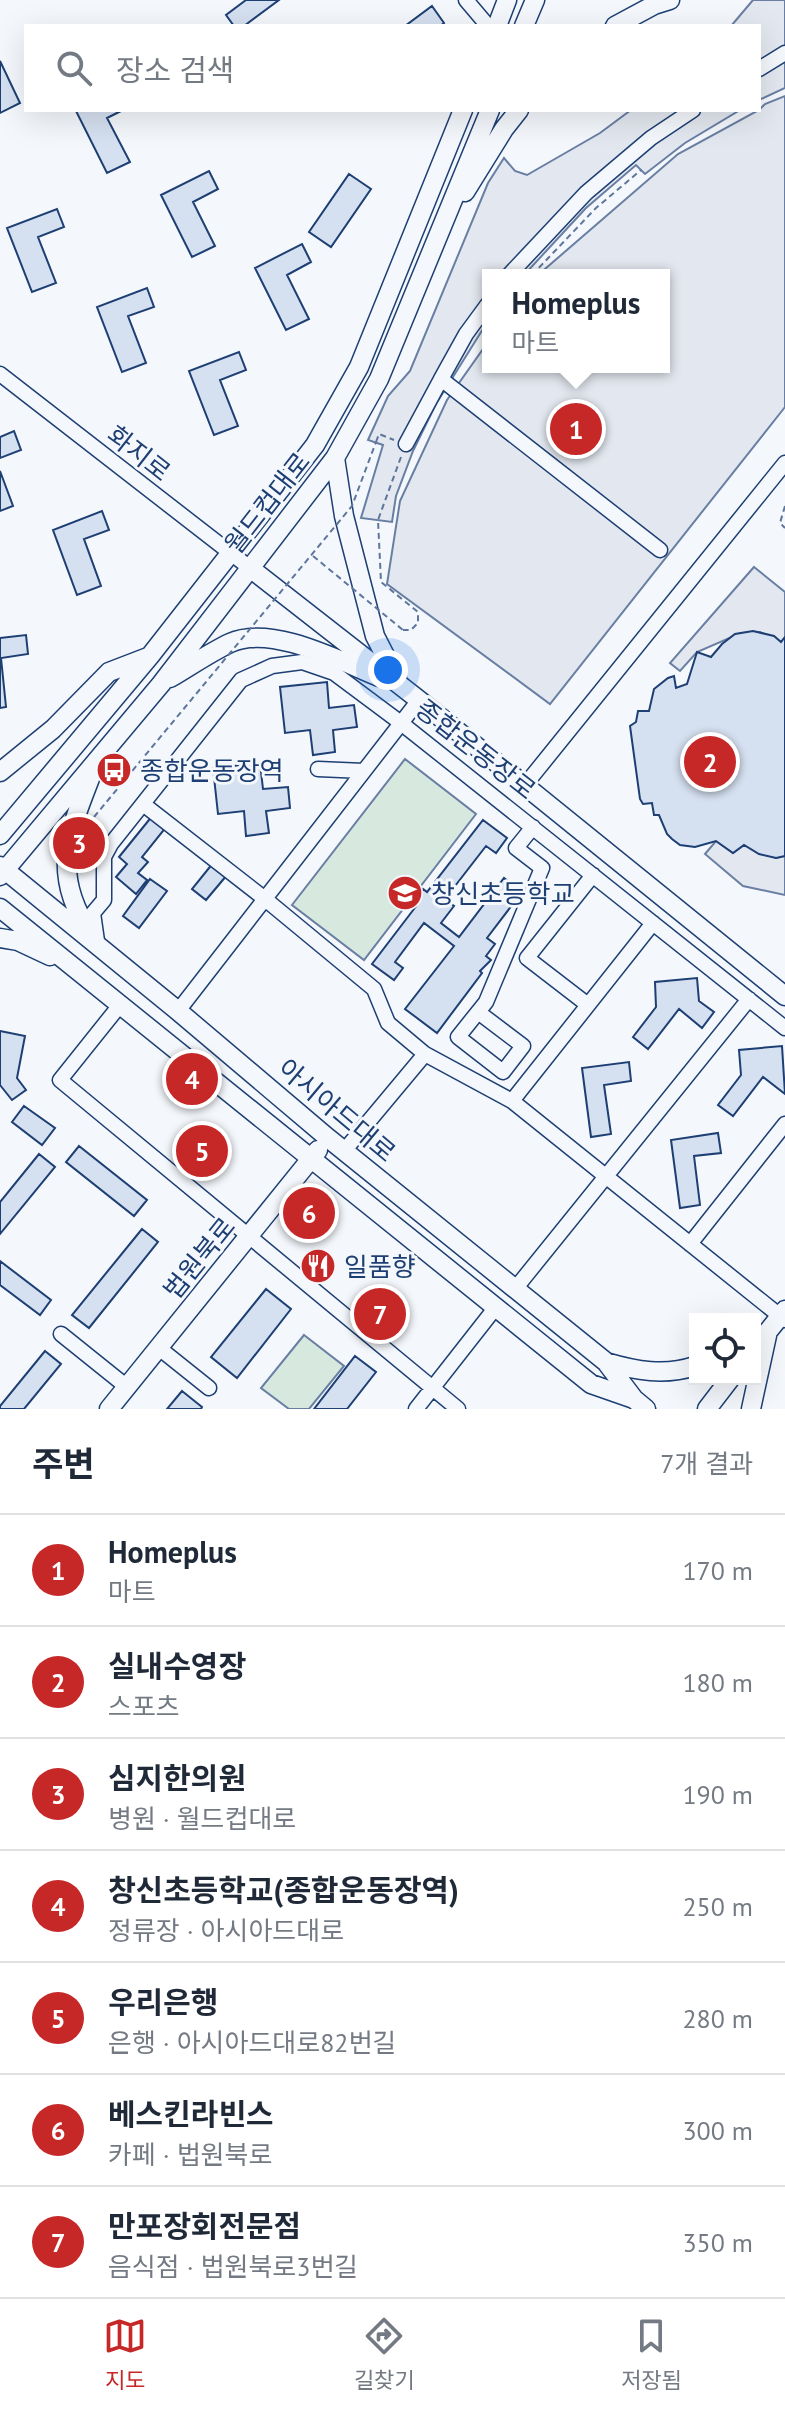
<!DOCTYPE html>
<html lang="ko">
<meta charset="utf-8">
<style>
body{margin:0;font-family:"PT Sans","Noto Sans KR",sans-serif;background:#f6f6f7;color:#1f2937}
.controls{position:absolute;right:24px;bottom:24px;display:grid;overflow:hidden;border-radius:0px;box-shadow:0 8px 32px #0002}
.controls button{width:72px;height:72px;display:grid;place-items:center;padding:0;border:0;border-bottom:2px solid #e0e1e3;background:#fff;color:#1f2937;font:40px sans-serif}
.you{position:absolute;left:388px;top:670px;width:28px;height:28px;margin:-20px;border:6px solid #fff;border-radius:50%;background:#1a73e8;box-shadow:0 0 0 12px #1a73e833}
.badge{display:grid;place-items:center;width:52px;height:52px;border-radius:50%;background:#c62828;color:#fff;font-size:26px;font-weight:700}
.pin{position:absolute;translate:-50% -50%;border:4px solid #fff;box-shadow:0 2px 8px #0006}
.popup{position:absolute;left:482px;top:269px;width:188px;height:104px;box-sizing:border-box;display:grid;place-content:center;border-radius:0px;background:#fff;filter:drop-shadow(0 2px 6px #0005);font-size:26px;white-space:nowrap;color:#747a83}
.popup b{font-size:30px;color:#1f2937}
.popup::after{content:'';position:absolute;left:50%;top:100%;margin-left:-16px;border:16px solid transparent;border-top-color:#fff}
.list{margin:0;padding:0;list-style:none}
h2{display:flex;justify-content:space-between;align-items:center;height:104px;margin:0;padding:0 32px;font-size:34px}
h2 small{font-size:26px;font-weight:400;color:#747a83}
.list li{display:grid;grid-template-columns:52px 1fr auto;gap:24px;align-items:center;box-sizing:border-box;height:112px;padding:0 32px;border-top:2px solid #e0e1e3}
.list b{display:block;font-size:30px;white-space:nowrap}
.list p{margin:0;font-size:26px;white-space:nowrap;color:#747a83}
.list em{font-size:26px;font-style:normal;color:#747a83}
.icon{flex:none;width:44px;height:44px;fill:none;stroke:currentColor;stroke-width:2;stroke-linecap:round;stroke-linejoin:round}
.map{position:relative;flex:none;width:785px;height:1409px;overflow:hidden}
.search{position:absolute;background:#fff;box-shadow:0 8px 32px #0002;left:24px;right:24px;top:24px;height:88px;display:flex;align-items:center;gap:20px;box-sizing:border-box;padding:0 28px;border-radius:0px;color:#747a83;font-size:30px}
.sheet{height:888px;background:#fff}
nav{display:flex;justify-content:space-around;align-items:center;box-sizing:border-box;height:112px;border-top:2px solid #e0e1e3;background:#fff;font-size:22px;color:#747a83}
nav a{display:grid;justify-items:center;gap:4px}
nav .on{color:#c62828}
.map>svg:first-child{display:block}
.green{fill:#d7e8df;stroke:#687fa3;stroke-width:2}
.parking{fill:#e3e8f0;stroke:#687fa3;stroke-width:2}
.building{fill:#d5e0f0;stroke:#1d3f73;stroke-width:2}
.lines{fill:none;stroke-linecap:round;stroke-linejoin:round}
.minor-casing{stroke:#1d3f73;stroke-width:17}
.major-casing{stroke:#1d3f73;stroke-width:21}
.path{stroke:#5e769c;stroke-width:2;stroke-dasharray:6 4;stroke-linecap:butt}
.minor{stroke:#f4f7fb;stroke-width:14}
.major{stroke:#f4f7fb;stroke-width:18}
.path-bridge{stroke:#5e769c;stroke-width:2;stroke-dasharray:6 4;stroke-linecap:butt}
.labels{text-anchor:middle;dominant-baseline:central;stroke-width:6;stroke-linejoin:round;paint-order:stroke}
.street-label{font-size:26px;fill:#1d3f73;stroke:#f4f7fb}
.poi-label{font-size:26px;fill:#1d3f73;stroke:#f4f7fb;text-anchor:start}
</style>
<div class="map">
<svg width="785" height="1409" viewBox="0 0 785 1409">
<rect width="100%" height="100%" fill="#f4f7fb"/>
<path class="green" d="M405,759L476,814L364,960L292,905Z
M304,1335L344,1366L309,1409H289L261,1388Z"/>
<path class="parking" d="M753,0H785V88L759,100V26H731Z
M785,96V407L550,704L387,584L400,501L447,400L488,342V367H664V275H538L678,154L759,110L765,104Z
M631,110H740L685,143L645,174L636,165L586,208L524,275H488V321L436,404L413,451L396,496L392,522L361,518L383,445L368,440L388,396L410,371L488,183L504,158L515,171L527,175L600,133Z
M754,567L785,592V637L781,642L760,632L741,633L697,652L680,671L670,663Z
M716,841L733,853L744,845L776,858L785,856V895L743,886L705,854Z"/>
<path class="building" d="M246,0H279L244,26H234L226,15Z
M432,6L444,23L440,26H405Z
M0,61L20,103L0,113Z
M78,110H123L107,118L130,162L107,173L76,111Z
M209,171L218,189L193,202L215,246L192,257L161,195Z
M349,174L371,189L331,247L309,232Z
M57,209L64,227L38,237L56,283L32,292L7,228Z
M302,244L311,262L287,275L309,319L286,330L255,268Z
M147,288L154,307L128,316L146,363L122,372L97,307Z
M239,352L246,370L220,380L238,426L214,435L189,371Z
M14,431L21,450L0,458V437Z
M0,471L13,506L0,511Z
M102,511L109,530L84,539L101,586L77,595L53,530Z
M753,631L774,636L781,642L785,637V856L776,858L759,854L744,845L733,853L716,841L695,847L680,845L672,839L667,834L659,815H654L652,803L643,804L640,799L630,726L636,722L638,711H649L654,689L668,678L674,676L676,688L687,684L697,652L711,657L722,644L735,634Z
M26,635L28,654L1,658L6,707L0,708V638Z
M327,682L329,708L354,705L357,727L333,730L335,752L313,755L310,730L285,733L280,687Z
M260,763L263,789L288,787L290,808L266,811L269,833L246,836L244,811L218,814L213,768Z
M153,815L167,826L142,857L148,862L138,873L147,880L136,894L116,877L127,864L119,857Z
M483,820L507,838L496,853L486,846L445,899L454,906L441,923L459,937L504,878L522,892L487,938L495,944L486,956L491,960L480,971L482,973L437,1033L405,1009L454,946L424,923L395,962L403,968L394,980L372,964L417,905L413,902L423,889L427,892Z
M213,863L227,875L206,900L192,889Z
M150,879L167,891L139,928L123,916Z
M697,978L699,1001L714,1012L702,1028L679,1009L648,1049L633,1037L656,1007L655,982Z
M0,1031L25,1036L17,1078L26,1090L12,1100L0,1085Z
M782,1046L785,1094L763,1077L733,1116L718,1105L741,1075L739,1050Z
M629,1062L631,1081L604,1085L611,1134L591,1137L582,1068Z
M24,1106L55,1128L42,1145L12,1122Z
M718,1133L721,1153L694,1156L700,1205L680,1208L671,1140Z
M79,1146L147,1200L134,1216L66,1162Z
M39,1154L55,1167L0,1234V1202Z
M142,1229L158,1242L89,1328L72,1315Z
M0,1261L51,1300L40,1315L0,1285Z
M266,1289L291,1309L237,1378L211,1357Z
M45,1351L61,1364L24,1409H0V1406Z
M355,1356L376,1372L347,1409H314Z
M182,1391L202,1407L201,1409H167Z"/>
<g class="lines">
<defs>
<path id="minor" d="M466,0L488,26
M759,69L785,53
M509,275L586,193L651,138L693,110
M488,304L466,334L441,379L660,550
M0,374L250,568
M406,444L441,379
M318,769L364,771
M525,785L785,463
M143,804L265,899L374,989L388,1023L425,1054L512,1101L785,1320
M97,941L93,913L104,900V857L111,844L241,680L272,666L302,662L334,673L401,723L785,1028
M120,1005L60,1080L458,1409
M588,1005L527,958L593,875
M178,1011L419,700
M478,1012L523,1046L503,1072L458,1037L486,1002L542,868L516,848L533,827
M512,1101L653,923
M344,1151L425,1054
M690,1244L785,1124
M515,1289L749,999
M61,1334L127,1387
M159,1348L209,1388
M416,1409L496,1307"/>
<path id="major" d="M497,26L507,0
M524,26L535,0
M615,26L654,5L670,0
M465,192L504,129L519,110
M335,458L344,516L375,636L397,679
M250,568L419,700L785,996
M170,678C189,667 209,653 230,643C271,624 340,661 379,677
M0,772L53,729L109,672L148,657
M0,835L150,656L315,445L359,367L463,110
M0,866L178,1011L328,1138L606,1362L634,1399L646,1409
M0,876L161,684L335,458L379,379L490,110
M0,908L591,1384L634,1399
M90,933C51,874 68,835 91,776
M0,938L18,941L50,956
M762,1339L785,1310
M606,1362C636,1371 665,1376 695,1366
M109,1409L318,1150
M707,1409L730,1379
M751,1409L768,1331"/>
</defs>
<use href="#minor" class="minor-casing"/>
<use href="#major" class="major-casing"/>
<path class="path" d="M532,275L596,208L641,170
M376,442L379,434L394,440
M401,457L378,520L381,582L418,612V623L411,630H403
M785,506L780,523L785,528"/>
<use href="#minor" class="minor"/>
<use href="#major" class="major"/>
<path class="path-bridge" d="M313,556L403,630
M94,817L352,506L376,442"/>
</g>
<defs>
<symbol id="bus-disc" viewBox="-11 -11 22 22"><circle r="9.5" fill="#c62828" stroke="#f4f7fb"/><path d="M-5-6H5V4H4V6H2V4H-2V6H-4V4H-5ZM-3.5-4V0h7V-4ZM-3.5 1.2v1.5H-2V1.2ZM2 1.2v1.5H3.5V1.2Z" fill="#fff"/></symbol>
<symbol id="school-disc" viewBox="-11 -11 22 22"><circle r="9.5" fill="#c62828" stroke="#f4f7fb"/><path d="M0-5L7-2L0 1L-7-2ZM-4 1L0 2.5L4 1V4Q0 6-4 4Z" fill="#fff"/></symbol>
<symbol id="restaurant-disc" viewBox="-11 -11 22 22"><circle r="9.5" fill="#c62828" stroke="#f4f7fb"/><path d="M-5-6h1v4h1v-4h1v4h1v-4h1v5L-1.5 .5V6h-2V.5L-5-1ZM5-6V6H3V1.5H1.5Q1.5-4 5-6Z" fill="#fff"/></symbol>
</defs>
<g fill-rule="evenodd">
<use href="#bus-disc" x="94" y="750" width="40" height="40"/>
<use href="#school-disc" x="385" y="873" width="40" height="40"/>
<use href="#restaurant-disc" x="298" y="1246" width="40" height="40"/>
</g>
<g class="labels">
<g class="street-label">
<text transform="translate(139 453) rotate(38)">화지로</text>
<text transform="translate(267 503) rotate(-52)">월드컵대로</text>
<text transform="translate(476 749) rotate(38)">종합운동장로</text>
<text transform="translate(337 1110) rotate(40)">아시아드대로</text>
<text transform="translate(199 1258) rotate(-51)">법원북로</text>
</g>
<g class="poi-label">
<text x="140" y="770">종합운동장역</text>
<text x="431" y="893">창신초등학교</text>
<text x="344" y="1266">일품향</text>
</g>
</g>
</svg>
<div class="controls">
<button><svg class="icon" aria-label="locate" viewBox="0 0 24 24"><circle cx="12" cy="12" r="6"/><path d="M12 2v4M12 18v4M2 12h4M18 12h4"/></svg></button>
</div>
<div class="you"></div>
<div class="pin badge" style="left:576px;top:429px">1</div>
<div class="popup"><b>Homeplus</b>마트</div>
<div class="pin badge" style="left:710px;top:762px">2</div>
<div class="pin badge" style="left:79px;top:843px">3</div>
<div class="pin badge" style="left:192px;top:1079px">4</div>
<div class="pin badge" style="left:202px;top:1151px">5</div>
<div class="pin badge" style="left:309px;top:1213px">6</div>
<div class="pin badge" style="left:380px;top:1314px">7</div>
<div class="search"><svg class="icon" aria-label="search" viewBox="0 0 24 24"><circle cx="10" cy="10" r="6"/><path d="M15 15l6 6"/></svg>장소 검색</div>
</div>
<section class="sheet">
<h2>주변<small>7개 결과</small></h2>
<ul class="list">
<li><span class="badge">1</span><div><b>Homeplus</b><p>마트</p></div><em>170 m</em></li>
<li><span class="badge">2</span><div><b>실내수영장</b><p>스포츠</p></div><em>180 m</em></li>
<li><span class="badge">3</span><div><b>심지한의원</b><p>병원 · 월드컵대로</p></div><em>190 m</em></li>
<li><span class="badge">4</span><div><b>창신초등학교(종합운동장역)</b><p>정류장 · 아시아드대로</p></div><em>250 m</em></li>
<li><span class="badge">5</span><div><b>우리은행</b><p>은행 · 아시아드대로82번길</p></div><em>280 m</em></li>
<li><span class="badge">6</span><div><b>베스킨라빈스</b><p>카페 · 법원북로</p></div><em>300 m</em></li>
<li><span class="badge">7</span><div><b>만포장회전문점</b><p>음식점 · 법원북로3번길</p></div><em>350 m</em></li>
</ul>
</section>
<nav>
<a class="on"><svg class="icon" aria-label="map" viewBox="0 0 24 24"><path d="M3 6l6-2 6 2 6-2v14l-6 2-6-2-6 2zM9 4v14M15 6v14"/></svg>지도</a>
<a><svg class="icon" aria-label="directions" viewBox="0 0 24 24"><path d="M12 3l9 9-9 9-9-9zM9 14v-3h6M13 9l2 2-2 2"/></svg>길찾기</a>
<a><svg class="icon" aria-label="saved" viewBox="0 0 24 24"><path d="M7 4h10v16l-5-4-5 4z"/></svg>저장됨</a>
</nav>
